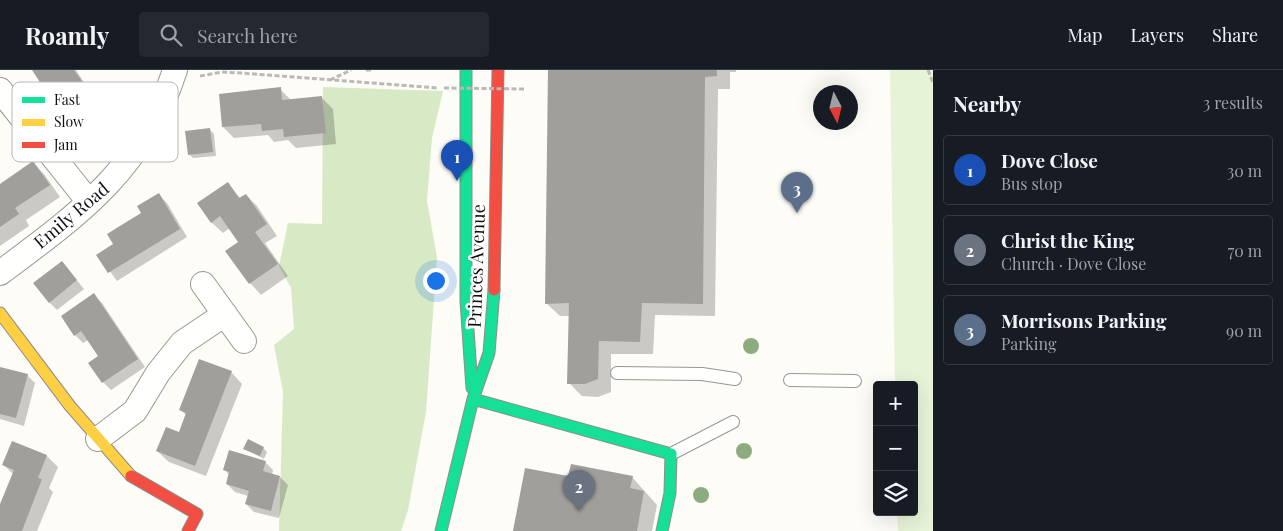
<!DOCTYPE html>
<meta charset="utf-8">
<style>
body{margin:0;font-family:"Playfair Display",serif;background:#242831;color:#f1f3f6}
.controls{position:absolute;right:15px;bottom:15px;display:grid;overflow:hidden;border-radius:5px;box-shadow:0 5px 20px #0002}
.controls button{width:45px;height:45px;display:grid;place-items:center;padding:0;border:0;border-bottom:1px solid #363941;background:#171b24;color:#f1f3f6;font:25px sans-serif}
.compass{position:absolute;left:813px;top:15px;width:45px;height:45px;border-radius:50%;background:#171b24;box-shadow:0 5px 20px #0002;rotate:173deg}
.you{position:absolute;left:435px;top:210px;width:18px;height:18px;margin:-12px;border:4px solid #fff;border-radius:50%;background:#1a73e8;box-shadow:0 0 0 8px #1a73e833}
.badge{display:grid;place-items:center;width:32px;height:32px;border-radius:50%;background:#1a73e8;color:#fff;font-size:16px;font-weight:700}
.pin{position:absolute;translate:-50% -41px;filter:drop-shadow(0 1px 2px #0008)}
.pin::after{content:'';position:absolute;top:26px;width:18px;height:15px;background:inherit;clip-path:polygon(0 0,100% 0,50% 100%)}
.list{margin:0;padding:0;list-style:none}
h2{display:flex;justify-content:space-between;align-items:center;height:65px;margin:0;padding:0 20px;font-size:21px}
h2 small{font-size:16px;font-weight:400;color:#9ea1a6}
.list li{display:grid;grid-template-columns:32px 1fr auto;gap:15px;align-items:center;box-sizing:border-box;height:70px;margin:0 10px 10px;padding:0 10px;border:1px solid #363941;border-radius:5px}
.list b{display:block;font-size:19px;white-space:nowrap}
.list p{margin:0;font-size:16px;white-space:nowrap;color:#9ea1a6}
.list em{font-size:16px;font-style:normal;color:#9ea1a6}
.icon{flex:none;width:28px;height:28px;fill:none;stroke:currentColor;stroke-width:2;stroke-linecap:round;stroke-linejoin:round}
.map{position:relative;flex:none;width:933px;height:461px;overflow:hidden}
header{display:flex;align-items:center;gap:30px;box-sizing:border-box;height:70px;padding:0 25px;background:#171b24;border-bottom:1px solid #363941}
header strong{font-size:24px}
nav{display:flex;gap:28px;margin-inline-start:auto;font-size:18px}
.search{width:350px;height:45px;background:#242831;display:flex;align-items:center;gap:12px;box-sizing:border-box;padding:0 18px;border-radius:5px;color:#9ea1a6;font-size:19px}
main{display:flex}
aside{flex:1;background:#171b24}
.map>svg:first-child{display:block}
.green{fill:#e7f3d7}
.forest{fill:#d8eac5}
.shadow{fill:#0003}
.building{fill:#a19f9c}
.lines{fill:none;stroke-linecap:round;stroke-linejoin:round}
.lane-casing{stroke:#979795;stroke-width:14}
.street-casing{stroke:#979795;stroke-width:26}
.fast-casing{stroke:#8e8d8b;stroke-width:13}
.slow-casing{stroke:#8e8d8b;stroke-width:13}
.jam-casing{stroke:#8e8d8b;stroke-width:13}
.path{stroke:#b9b9b8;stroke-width:3;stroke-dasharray:5 2.5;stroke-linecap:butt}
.lane{stroke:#fffffe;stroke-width:12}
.street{stroke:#fffffe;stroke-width:24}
.fast{stroke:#16e098;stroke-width:11}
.slow{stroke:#ffcf43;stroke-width:11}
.jam{stroke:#f24e42;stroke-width:11}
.path-bridge{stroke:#b9b9b8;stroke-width:3;stroke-dasharray:5 2.5;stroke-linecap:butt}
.tree{fill:#8cac80}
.labels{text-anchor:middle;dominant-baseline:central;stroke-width:5;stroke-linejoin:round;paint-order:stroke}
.street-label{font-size:18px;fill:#111;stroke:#fff}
.key{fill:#fff;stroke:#b8b8b8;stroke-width:1}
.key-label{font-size:14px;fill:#111}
</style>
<header>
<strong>Roamly</strong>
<div class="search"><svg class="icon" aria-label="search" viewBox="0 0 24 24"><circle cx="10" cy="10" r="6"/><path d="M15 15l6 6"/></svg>Search here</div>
<nav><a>Map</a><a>Layers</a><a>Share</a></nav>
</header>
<main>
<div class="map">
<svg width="933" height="461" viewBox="0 0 933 461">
<rect width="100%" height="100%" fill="#fdfcf7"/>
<path class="green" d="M890,0H933V461H898L897,442H914V315H895Z"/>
<path class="forest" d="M323,17L443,21L432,68L427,131L437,187L426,342L408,440L401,461H279L283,322L274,275L294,259L291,218L279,196L288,153L322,154Z"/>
<path class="shadow" d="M34,0H76L89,20L61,38L53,30Z
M549,0H736V2H730V19H718L715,246L655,245L653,284H611V322L598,327L582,326L569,313L570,246H560L546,233Z
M280,19L292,31L322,28L333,39L336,74L296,78L288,70L274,72L268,65L234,68L223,57Z
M210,60L214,64L216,86L193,88L189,84Z
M33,93L44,104L60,127L26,150L29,156L0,176V116Z
M228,114L241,129L246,125L257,136L277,166L265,173L288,206L261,225L250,213L240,172L230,158L223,163L211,152Z
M159,125L167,133L187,167L117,211L98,185L115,175Z
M62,192L84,219L57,240L49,232Z
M94,225L102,233L145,297L111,320L103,312L100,286L88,270L83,273L75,265Z
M0,299L27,305L35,313L24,356L0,349Z
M231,302L242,314L206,406L169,392L157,381L180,363L187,346L181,340Z
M12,373L47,386L58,397L49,418L53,422L37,461H0V438L13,404L4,395Z
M263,378L267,382L264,389L245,379Z
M265,392L273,400L272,405L280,407L288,415L279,448L254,442L246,434L248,426L235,422L227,414L229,405L225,400Z
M570,407H632L657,435L652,461H514Z"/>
<path class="building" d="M32,0H74L82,11L52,31Z
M548,0H717V6L705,7L703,234L642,233L640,272L599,271L598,309L585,314H567L569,233L545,234Z
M281,17L282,30L322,26L326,63L284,67L283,59L262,61L261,54L222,57L219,24Z
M210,58L213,82L188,85L185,61Z
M33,91L50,115L15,138L19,144L0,157V114Z
M228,112L239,128L246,124L267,154L255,162L278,194L249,214L225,181L238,172L220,146L211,153L197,133Z
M159,123L180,159L108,203L96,185L113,174L107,164L141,143L137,136Z
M62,191L77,210L49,233L33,213Z
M94,223L138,289L102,313L88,293L98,286L81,261L74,266L61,246Z
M199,289L232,301L195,396L156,381L166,357L179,362L186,343L179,340Z
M0,297L28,304L16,348L0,344Z
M248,369L264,377L260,386L243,379Z
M12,371L47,385L38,408L42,409L22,461H0V434L14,400L2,395Z
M229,380L266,391L263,401L280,406L271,441L245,434L249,421L226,414L229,402L223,400Z
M571,394L633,406L630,418L644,421L637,461H513L525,398L568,406Z"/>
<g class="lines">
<defs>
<path id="lane" d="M617,303L702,304L735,309
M790,310L855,311
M671,384L733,352"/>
<path id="street" d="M0,20L89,132
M0,203C79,144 143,99 175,0
M203,214L244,271
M98,369L135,341L158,303L182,273L225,244"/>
<path id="fast" d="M466,0V231L472,318
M473,329L671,384L670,423L662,461
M441,461L473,329L489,283L494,220"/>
<path id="slow" d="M0,243L70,336L131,406"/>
<path id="jam" d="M494,220L498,0
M131,406L197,444L188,461"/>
</defs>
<use href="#lane" class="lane-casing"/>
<use href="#street" class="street-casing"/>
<use href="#fast" class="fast-casing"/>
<use href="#slow" class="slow-casing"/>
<use href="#jam" class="jam-casing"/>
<path class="path" d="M366,0H371
M928,0L933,13
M200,6L222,2L241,3L438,18
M330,10L351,0"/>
<use href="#lane" class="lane"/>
<use href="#street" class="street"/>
<use href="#fast" class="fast"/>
<use href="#slow" class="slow"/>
<use href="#jam" class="jam"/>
<path class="path-bridge" d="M444,18L525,19"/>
</g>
<g class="tree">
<circle cx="751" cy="276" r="8"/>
<circle cx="744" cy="381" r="8"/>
<circle cx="701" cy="425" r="8"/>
</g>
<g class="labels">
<g class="street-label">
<text transform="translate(71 145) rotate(-40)">Emily Road</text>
<text transform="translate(476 196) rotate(-88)">Princes Avenue</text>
</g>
</g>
<rect x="12" y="12" width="166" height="80" rx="8" class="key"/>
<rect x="22" y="27" width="23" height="6" fill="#16e098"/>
<rect x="22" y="49" width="23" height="7" fill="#ffcf43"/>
<rect x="22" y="72" width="23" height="6" fill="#f24e42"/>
<g class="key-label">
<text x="54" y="35">Fast</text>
<text x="54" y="57">Slow</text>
<text x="54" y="80">Jam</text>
</g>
</svg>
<div class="controls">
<button>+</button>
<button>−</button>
<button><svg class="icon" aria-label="layers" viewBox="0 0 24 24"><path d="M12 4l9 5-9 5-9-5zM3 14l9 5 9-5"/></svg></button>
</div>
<svg class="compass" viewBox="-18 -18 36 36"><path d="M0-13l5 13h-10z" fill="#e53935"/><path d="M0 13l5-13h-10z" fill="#9ea1a6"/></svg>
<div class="you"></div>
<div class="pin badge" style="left:457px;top:111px;background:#1a4fb4">1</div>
<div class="pin badge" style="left:579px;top:441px;background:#6b7280">2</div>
<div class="pin badge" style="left:797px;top:143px;background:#5c6f8a">3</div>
</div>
<aside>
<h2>Nearby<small>3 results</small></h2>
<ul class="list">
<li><span class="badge" style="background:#1a4fb4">1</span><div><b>Dove Close</b><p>Bus stop</p></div><em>30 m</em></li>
<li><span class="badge" style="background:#6b7280">2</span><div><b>Christ the King</b><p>Church · Dove Close</p></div><em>70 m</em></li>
<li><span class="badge" style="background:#5c6f8a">3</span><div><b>Morrisons Parking</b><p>Parking</p></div><em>90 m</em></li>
</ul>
</aside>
</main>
